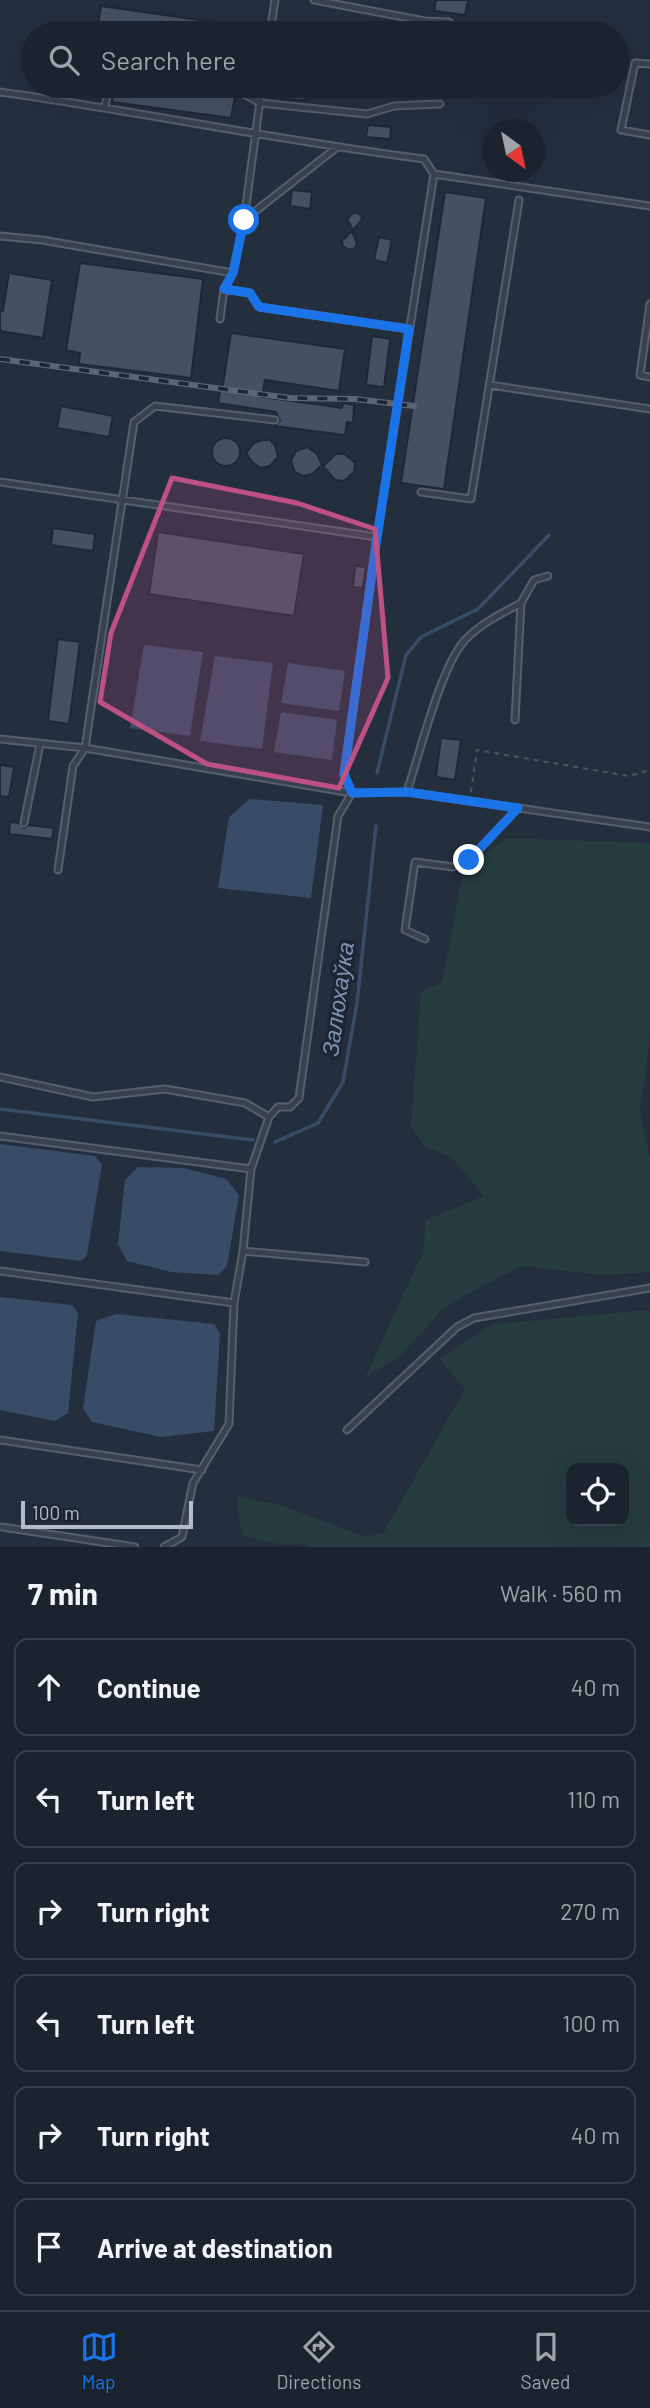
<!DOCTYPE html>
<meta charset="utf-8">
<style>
body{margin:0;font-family:Barlow,sans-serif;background:#282f3a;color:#f1f3f6}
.controls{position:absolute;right:21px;bottom:21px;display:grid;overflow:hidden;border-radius:14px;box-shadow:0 7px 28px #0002}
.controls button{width:63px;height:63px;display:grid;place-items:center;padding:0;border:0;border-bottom:2px solid #39404a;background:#1b232e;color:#f1f3f6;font:35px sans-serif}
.compass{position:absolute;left:482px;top:119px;width:63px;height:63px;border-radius:50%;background:#1b232e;box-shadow:0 7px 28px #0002;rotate:147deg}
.scale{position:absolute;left:21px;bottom:18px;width:172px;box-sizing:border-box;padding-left:7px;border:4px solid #b4bcc9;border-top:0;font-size:19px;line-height:24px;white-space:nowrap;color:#b4bcc9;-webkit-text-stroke:5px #1d2633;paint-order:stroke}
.stop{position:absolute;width:21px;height:21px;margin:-16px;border:5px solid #1a73e8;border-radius:50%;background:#fff}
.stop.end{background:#1a73e8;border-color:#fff;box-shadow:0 2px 7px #0008}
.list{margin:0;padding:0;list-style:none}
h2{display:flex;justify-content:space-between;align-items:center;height:91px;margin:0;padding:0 28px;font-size:30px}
h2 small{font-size:23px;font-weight:400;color:#a0a4aa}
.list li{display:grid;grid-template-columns:46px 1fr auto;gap:21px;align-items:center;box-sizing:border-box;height:98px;margin:0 14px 14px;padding:0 14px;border:2px solid #39404a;border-radius:14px}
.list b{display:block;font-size:26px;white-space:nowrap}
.list em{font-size:23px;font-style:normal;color:#a0a4aa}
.icon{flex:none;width:38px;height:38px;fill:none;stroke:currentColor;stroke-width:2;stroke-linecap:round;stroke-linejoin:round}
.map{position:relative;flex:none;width:650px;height:1547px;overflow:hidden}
.search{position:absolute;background:#1b232e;box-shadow:0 7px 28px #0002;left:21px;right:21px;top:21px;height:77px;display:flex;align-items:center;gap:18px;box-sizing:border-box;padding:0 24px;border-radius:38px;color:#a0a4aa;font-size:26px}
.sheet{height:763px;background:#1b232e}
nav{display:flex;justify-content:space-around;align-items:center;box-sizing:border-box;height:98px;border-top:2px solid #39404a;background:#1b232e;font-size:19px;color:#a0a4aa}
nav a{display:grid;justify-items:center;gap:4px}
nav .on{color:#1a73e8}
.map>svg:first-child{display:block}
.green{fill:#263c3f;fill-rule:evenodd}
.water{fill:#394c67}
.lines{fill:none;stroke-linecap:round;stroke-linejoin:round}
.stream{stroke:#394c67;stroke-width:3.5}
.building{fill:#455162;stroke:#1f2835;stroke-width:2}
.lane-casing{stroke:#565f6c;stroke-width:9}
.path{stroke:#44595c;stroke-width:2;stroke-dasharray:5 5;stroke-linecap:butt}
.lane{stroke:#38414e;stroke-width:5}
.rail-casing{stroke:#5a6575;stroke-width:6}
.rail{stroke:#1d2633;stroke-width:3.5;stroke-dasharray:10;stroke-linecap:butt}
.route{stroke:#1a73e8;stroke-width:9}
.marked{fill:#bd5182;fill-opacity:0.2;stroke:#bd5182;stroke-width:5;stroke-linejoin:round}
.labels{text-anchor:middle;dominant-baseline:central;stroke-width:7;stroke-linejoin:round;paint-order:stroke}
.water-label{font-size:23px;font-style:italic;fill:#7c92b1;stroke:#1d2633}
</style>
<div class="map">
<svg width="650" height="1547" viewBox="0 0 650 1547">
<rect width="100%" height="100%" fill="#242f3e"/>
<path class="green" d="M506,838L650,843V1036L640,1112L650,1158V1272L603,1275L522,1266L467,1294L443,1309L401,1355L365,1378L423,1252L426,1220L484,1196L451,1157L426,1147L411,1127L421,992L442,982L463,873Z
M647,1310L650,1311V1547H307V1543L282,1545L242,1535L236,1496L280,1505L366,1537L384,1532L465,1389L440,1359L493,1324ZM571,1468H624V1521H571Z"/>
<path class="water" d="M144,645L203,652L190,736L130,728Z
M215,656L273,663L262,749L200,741Z
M288,663L345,671L339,711L281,703Z
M281,712L337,720L332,760L274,752Z
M250,799L323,805L311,898L218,888L229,817Z
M0,1144L95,1156L102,1165L87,1255L81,1261L0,1251Z
M138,1167L184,1168L226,1179L239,1195L227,1266L218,1275L171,1272L127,1261L118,1244L125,1180Z
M0,1297L72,1305L78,1313L68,1413L55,1421L0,1410Z
M116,1314L214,1324L220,1334L214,1431L161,1437L92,1422L83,1408L96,1321Z"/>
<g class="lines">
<path class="stream" d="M377,773L406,655L421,637L478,609L549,535
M0,1109L253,1140
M275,1142L318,1123L343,1082L357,1003L376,826"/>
</g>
<path class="building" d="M436,0H468L465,15L434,11Z
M101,6L256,28V33H97Z
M115,86H172L224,93L235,97L231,118L112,102Z
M285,86H305V100L284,99Z
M368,125L391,127L390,139L366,137Z
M292,190L312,192L310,209L290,206Z
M445,192L486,198L444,489L401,483Z
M354,212L361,215L362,220L353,230L347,219Z
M352,231L357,243L355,248L349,250L343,246L342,241Z
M379,237L392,240L387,263L374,260Z
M80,263L203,279L191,378L79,364L80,353L66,350Z
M9,273L52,280L43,338L0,331V310L3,311Z
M231,333L345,349L339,391L265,380L262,397L342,408L343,403L354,405L353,423L347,422L345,435L274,426L280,421L276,412L218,403L220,391H222Z
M372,336L390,339L384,387L366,385Z
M61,406L113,416L109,437L57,428Z
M212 452a14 14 0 1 1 28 0a14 14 0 1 1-28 0Z
M263,440H270L275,445L278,457L270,466L261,468L253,463L246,453L254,443Z
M307,447L317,454L322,465L312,474L303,476L295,472L291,461L296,451Z
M336,454H345L355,463L354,472L344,481L335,480L323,466Z
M53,528L95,534L93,551L51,545Z
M158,532L304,554L294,616L149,594Z
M355,566L366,567L363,588L353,587Z
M58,639L80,642L69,724L48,721Z
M441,738L461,740L455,780L436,777Z
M0,765L14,767L9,797L0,796Z
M10,822L19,823L24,828L29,825L54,828L52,839L9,834Z"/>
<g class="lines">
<defs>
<path id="lane" d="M314,0L425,21L449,22L459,33
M270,33L275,0
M650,64L635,63L621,130L650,135
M219,86L246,95L260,103L367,114L394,106L440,104
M0,92C142,112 282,141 424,159L434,174L650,206
M105,107L109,86
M244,220L336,148
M0,236L42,240L233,273
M224,289L250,293L259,307L409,329
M650,304L640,375L650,377
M220,319L224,289L233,273L244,220L262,86
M490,385L650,409
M0,482L377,537
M421,492L471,499L519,200
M515,720L521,603L534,580L548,576
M0,739L85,748L352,793L407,792L650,827
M407,792C419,756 442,661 467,638C482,623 502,613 521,603
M24,823L40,744
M58,870L73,766L85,748L134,422L155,406L275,420
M425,939L405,930L415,862L453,867L469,860L518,808
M0,1077L93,1097L165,1089L245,1103L269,1117
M0,1136L251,1169
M243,1251L365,1262
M0,1271L234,1303
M347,1430L457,1327L474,1318L650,1288
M0,1440L202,1470
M2,1527L135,1547
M164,1547L182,1537L193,1483L229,1424L234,1303L243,1251L251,1169L269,1117L278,1107H290L299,1098L338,816L352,793L344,774L377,537L434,174"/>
</defs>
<use href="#lane" class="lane-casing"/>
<path class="path" d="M471,792L477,750L629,776L650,770"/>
<use href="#lane" class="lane"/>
<defs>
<path id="rail" d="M0,359L290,398L355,399L414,406"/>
</defs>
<use href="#rail" class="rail-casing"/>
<use href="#rail" class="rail"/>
</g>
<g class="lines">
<path class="route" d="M244,220L233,273L224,289L250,293L259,307L409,329L377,537L344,774L352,793L407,792L518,808L469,860"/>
</g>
<path class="marked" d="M172,478L297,503L375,529L388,678L339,788L207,764L100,702L111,633Z"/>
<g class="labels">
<g class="water-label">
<text transform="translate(337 999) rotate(-82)">Залюхаўка</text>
</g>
</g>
</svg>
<div class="controls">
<button><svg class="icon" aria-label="locate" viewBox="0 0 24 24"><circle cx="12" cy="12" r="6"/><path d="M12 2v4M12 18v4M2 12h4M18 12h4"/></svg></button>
</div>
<svg class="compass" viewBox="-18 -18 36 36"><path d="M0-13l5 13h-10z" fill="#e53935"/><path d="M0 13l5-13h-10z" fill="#a0a4aa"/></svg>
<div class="scale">100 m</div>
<div class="stop" style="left:244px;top:220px"></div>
<div class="stop end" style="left:469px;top:860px"></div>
<div class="search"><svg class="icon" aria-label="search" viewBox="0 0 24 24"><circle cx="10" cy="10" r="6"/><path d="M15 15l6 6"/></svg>Search here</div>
</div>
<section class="sheet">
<h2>7 min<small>Walk · 560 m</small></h2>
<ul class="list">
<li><svg class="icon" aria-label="ahead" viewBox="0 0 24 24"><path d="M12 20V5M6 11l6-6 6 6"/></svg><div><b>Continue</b></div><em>40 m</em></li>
<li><svg class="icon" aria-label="left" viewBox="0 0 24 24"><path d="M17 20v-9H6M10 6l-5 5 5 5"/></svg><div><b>Turn left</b></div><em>110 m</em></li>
<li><svg class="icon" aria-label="right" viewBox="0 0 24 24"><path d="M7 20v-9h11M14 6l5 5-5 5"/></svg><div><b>Turn right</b></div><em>270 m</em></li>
<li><svg class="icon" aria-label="left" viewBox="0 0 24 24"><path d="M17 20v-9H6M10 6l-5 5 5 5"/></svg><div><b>Turn left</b></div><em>100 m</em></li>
<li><svg class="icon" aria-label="right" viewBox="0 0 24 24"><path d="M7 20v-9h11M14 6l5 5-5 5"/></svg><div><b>Turn right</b></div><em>40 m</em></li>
<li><svg class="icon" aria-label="arrive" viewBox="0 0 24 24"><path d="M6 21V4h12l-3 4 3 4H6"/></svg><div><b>Arrive at destination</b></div></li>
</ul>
</section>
<nav>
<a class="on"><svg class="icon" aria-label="map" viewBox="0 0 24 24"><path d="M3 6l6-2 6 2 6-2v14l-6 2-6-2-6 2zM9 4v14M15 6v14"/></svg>Map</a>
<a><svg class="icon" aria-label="directions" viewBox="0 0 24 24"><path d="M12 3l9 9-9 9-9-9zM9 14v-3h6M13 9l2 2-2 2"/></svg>Directions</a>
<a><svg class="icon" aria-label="saved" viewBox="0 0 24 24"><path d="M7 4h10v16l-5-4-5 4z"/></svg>Saved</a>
</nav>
